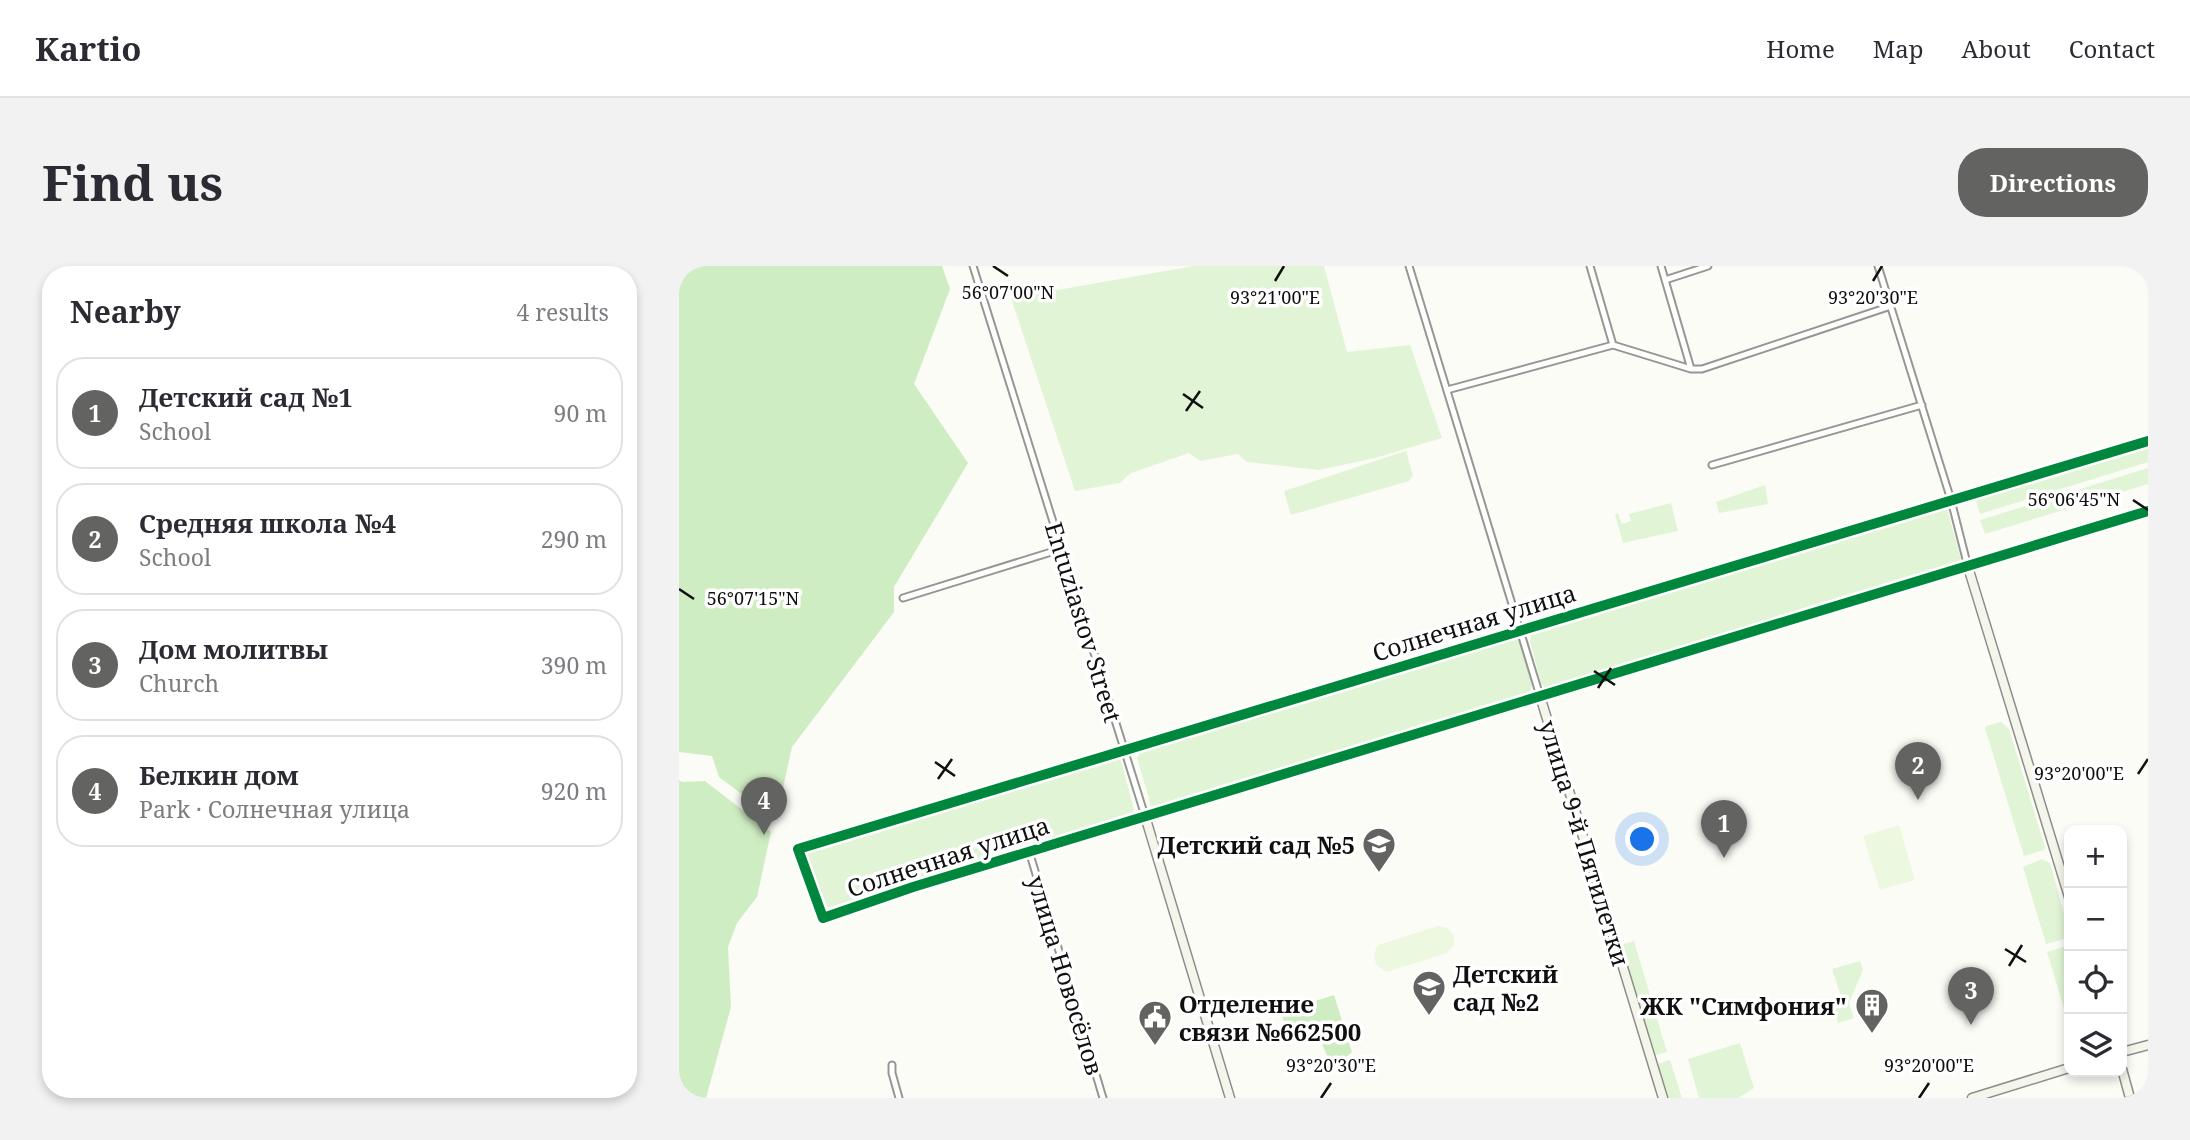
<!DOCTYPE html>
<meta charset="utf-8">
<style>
body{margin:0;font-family:"Noto Serif",serif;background:#f2f2f3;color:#2b2b33}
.controls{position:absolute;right:21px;bottom:21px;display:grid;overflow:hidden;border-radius:14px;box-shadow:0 4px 10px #0003}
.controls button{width:63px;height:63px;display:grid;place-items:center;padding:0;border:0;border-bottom:2px solid #e1e1e2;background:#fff;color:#2b2b33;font:35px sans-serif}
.you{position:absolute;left:964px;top:574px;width:24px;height:24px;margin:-18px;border:5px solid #fff;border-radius:50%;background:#1a73e8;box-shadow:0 0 0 10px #1a73e833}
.badge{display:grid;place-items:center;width:46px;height:46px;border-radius:50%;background:#636361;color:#fff;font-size:23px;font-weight:700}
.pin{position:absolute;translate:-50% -58px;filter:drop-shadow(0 2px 4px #0008)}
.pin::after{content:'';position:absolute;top:37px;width:24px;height:21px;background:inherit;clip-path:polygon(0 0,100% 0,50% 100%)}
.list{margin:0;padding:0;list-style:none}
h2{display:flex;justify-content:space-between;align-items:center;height:91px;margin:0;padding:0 28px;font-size:30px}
h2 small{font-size:23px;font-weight:400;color:#7c7c81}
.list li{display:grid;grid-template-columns:46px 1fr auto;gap:21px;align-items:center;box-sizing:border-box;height:112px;margin:0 14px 14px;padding:0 14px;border:2px solid #e1e1e2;border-radius:28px}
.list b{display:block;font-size:26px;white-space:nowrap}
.list p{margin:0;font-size:23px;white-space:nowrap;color:#7c7c81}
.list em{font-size:23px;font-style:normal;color:#7c7c81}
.icon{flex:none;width:38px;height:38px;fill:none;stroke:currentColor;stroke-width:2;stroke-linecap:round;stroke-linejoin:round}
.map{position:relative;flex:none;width:1469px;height:832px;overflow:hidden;border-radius:28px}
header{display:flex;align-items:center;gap:42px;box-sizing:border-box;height:98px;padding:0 35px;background:#fff;border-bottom:2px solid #e1e1e2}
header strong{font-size:33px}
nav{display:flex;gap:38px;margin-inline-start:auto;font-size:24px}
.intro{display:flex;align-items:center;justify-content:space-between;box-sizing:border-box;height:168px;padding:0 42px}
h1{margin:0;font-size:49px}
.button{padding:18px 32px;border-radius:28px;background:#636361;color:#fff;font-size:24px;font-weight:700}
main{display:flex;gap:42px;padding:0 42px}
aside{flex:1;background:#fff;border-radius:28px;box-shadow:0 4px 10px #0003}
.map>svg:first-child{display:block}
.green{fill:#e1f4d5}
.forest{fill:#cfedc2}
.pitch{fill:#ecf8df}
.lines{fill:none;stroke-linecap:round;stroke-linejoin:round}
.street-casing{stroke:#969694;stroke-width:9}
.secondary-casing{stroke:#8d8d8b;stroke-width:11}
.street{stroke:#fffffe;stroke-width:5}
.secondary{stroke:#f5f6eb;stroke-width:8}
.cycleway-casing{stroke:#fff;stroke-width:15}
.cycleway{stroke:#00873e;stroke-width:10}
.ticks{fill:none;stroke:#101010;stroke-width:2.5}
.labels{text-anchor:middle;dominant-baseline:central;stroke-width:7;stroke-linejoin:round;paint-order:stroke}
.street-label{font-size:24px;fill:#101010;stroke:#fff}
.poi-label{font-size:24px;font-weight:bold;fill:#101010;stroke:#fff;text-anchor:end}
.ticks-label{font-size:18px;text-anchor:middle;fill:#101010;stroke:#fff;stroke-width:7;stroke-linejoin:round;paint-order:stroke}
</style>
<header>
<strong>Kartio</strong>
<nav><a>Home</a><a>Map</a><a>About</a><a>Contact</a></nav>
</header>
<div class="intro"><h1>Find us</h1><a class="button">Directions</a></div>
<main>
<aside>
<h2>Nearby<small>4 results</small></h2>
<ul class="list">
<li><span class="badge">1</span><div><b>Детский сад №1</b><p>School</p></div><em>90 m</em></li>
<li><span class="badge">2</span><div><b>Средняя школа №4</b><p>School</p></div><em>290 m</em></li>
<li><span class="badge">3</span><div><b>Дом молитвы</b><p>Church</p></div><em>390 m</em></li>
<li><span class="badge">4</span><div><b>Белкин дом</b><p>Park · Солнечная улица</p></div><em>920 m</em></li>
</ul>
</aside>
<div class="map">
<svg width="1469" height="832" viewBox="0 0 1469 832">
<rect width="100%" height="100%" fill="#fcfcf7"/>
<path class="green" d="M515,0H645L668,86L731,79L763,172L696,192L640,204L568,196L559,188L521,195L510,187L452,207L441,217L396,225L332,32Z
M1469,179V196L1301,248L1296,231Z
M727,185L734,210L730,215L612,249L605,225Z
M1469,202V218L1306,268L1301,254Z
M1086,219L1089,238L1040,247L1037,236Z
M992,237L999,265L944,277L936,248L939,247L943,258L952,255L950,248Z
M1267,239L1283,297L880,420L866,422L862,417L851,375L853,364Z
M834,370L841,374L853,419L851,426L846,430L480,543L472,540L458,492L462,485Z
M1322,456L1330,463L1366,581L1365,584L1345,590L1306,462L1307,460Z
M438,492L442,495L455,543L454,548L449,551L144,643L127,588Z
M1363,593L1371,597L1390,665L1389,672L1367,678L1344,601Z
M955,675L988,786L976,789L942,679Z
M1390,679V759L1368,686Z
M1181,695L1184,704L1170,737L1175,752L1159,757L1154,739L1164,736L1153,703Z
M1061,777L1075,822L1059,832H1020L1009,793Z
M991,794L1003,832H988L978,798Z"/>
<path class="forest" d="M0,0H263L271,23L235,118L289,197L215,321V346L113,481L97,554L40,511L33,490L0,486Z
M0,514L3,516L26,515L92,566L78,631L58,657L49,681L52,741L27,832H0Z
M655,729L673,786L665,793L649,792L640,771L611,776L602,746Z"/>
<path class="pitch" d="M1220,559L1236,614L1201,624L1184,570Z
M759,660L769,662L775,670V679L768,687L708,706C695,700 692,691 699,679Z"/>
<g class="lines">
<defs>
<path id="street" d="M294,0L466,550
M730,0L861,430
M911,0L934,79
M982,0L1012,103
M1199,0L1272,234L1289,301L1469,245
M986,14L1029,0
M768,124L934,79L1012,103H1023L1212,40
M1033,199L1243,139
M224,332L382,283
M350,585L424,832
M144,652L119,583L1272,234
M213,799V807L220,832"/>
<path id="secondary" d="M1272,234L1469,175
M861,430L984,832
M466,550L551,832
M144,652L234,621L1289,301L1390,631
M1443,786L1469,779
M1443,803L1451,832
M1293,832L1390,802"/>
</defs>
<use href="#street" class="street-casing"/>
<use href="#secondary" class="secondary-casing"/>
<use href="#street" class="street"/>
<use href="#secondary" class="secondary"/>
<defs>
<path id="cycleway" d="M1469,175L119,583L144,652L234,621L1469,245"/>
</defs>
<use href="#cycleway" class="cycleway-casing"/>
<use href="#cycleway" class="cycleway"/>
</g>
<path class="ticks" d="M314,0L329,10M596,15L605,0M1194,15L1203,0M504,128L524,142M507,145L521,125M1454,234L1469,244M0,323L15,333M915,405L936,419M919,422L932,402M256,496L276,510M1459,508L1469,493M259,513L273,493M1326,683L1347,696M1330,700L1343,679M642,832L652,817M1240,832L1250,817"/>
<defs>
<symbol id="school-pin" viewBox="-11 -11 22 30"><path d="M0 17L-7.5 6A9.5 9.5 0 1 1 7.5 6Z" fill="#636361" stroke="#fff"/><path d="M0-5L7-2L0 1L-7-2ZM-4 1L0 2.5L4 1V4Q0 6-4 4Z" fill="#fff"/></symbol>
<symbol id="building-pin" viewBox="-11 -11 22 30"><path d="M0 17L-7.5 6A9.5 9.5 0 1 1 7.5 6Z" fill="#636361" stroke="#fff"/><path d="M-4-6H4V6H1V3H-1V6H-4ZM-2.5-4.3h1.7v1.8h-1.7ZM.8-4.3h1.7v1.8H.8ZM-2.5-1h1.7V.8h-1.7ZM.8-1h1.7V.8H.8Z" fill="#fff"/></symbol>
<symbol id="civic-pin" viewBox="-11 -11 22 30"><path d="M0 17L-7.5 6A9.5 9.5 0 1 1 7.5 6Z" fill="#636361" stroke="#fff"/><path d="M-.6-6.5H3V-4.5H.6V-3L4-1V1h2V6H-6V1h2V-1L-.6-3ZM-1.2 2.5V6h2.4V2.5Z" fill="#fff"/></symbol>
</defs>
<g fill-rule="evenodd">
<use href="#school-pin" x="681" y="559" width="38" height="52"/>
<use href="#school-pin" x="731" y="702" width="38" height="52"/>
<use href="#building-pin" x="1174" y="720" width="38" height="52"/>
<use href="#civic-pin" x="457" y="732" width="38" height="52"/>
</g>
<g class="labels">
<g class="street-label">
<text transform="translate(405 356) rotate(73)">Entuziastov Street</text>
<text transform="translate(795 356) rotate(-17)">Солнечная улица</text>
<text transform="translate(906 577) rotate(73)">улица 9-й Пятилетки</text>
<text transform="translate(269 590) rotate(-18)">Солнечная улица</text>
<text transform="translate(387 709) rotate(73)">улица Новосёлов</text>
</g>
<g class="poi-label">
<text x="676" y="578">Детский сад №5</text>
<text x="774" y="707" text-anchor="start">Детский<tspan x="774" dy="28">сад №2</tspan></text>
<text x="500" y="737" text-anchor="start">Отделение<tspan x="500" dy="28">связи №662500</tspan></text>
<text x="1168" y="739">ЖК "Симфония"</text>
</g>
</g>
<g class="ticks-label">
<text x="329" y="33">56°07'00"N</text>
<text x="596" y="38">93°21'00"E</text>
<text x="1194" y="38">93°20'30"E</text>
<text x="1395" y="240">56°06'45"N</text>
<text x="74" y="339">56°07'15"N</text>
<text x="1400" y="514">93°20'00"E</text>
<text x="652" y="806">93°20'30"E</text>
<text x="1250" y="806">93°20'00"E</text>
</g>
</svg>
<div class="controls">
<button>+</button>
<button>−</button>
<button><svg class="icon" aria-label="locate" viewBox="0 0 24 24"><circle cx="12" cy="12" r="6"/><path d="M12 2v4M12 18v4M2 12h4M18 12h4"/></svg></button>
<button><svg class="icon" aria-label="layers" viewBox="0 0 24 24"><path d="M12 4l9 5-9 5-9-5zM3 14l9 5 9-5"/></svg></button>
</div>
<div class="you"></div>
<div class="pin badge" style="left:1045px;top:592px">1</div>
<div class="pin badge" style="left:1239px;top:534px">2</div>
<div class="pin badge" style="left:1292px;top:759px">3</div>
<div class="pin badge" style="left:85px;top:569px">4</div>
</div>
</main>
